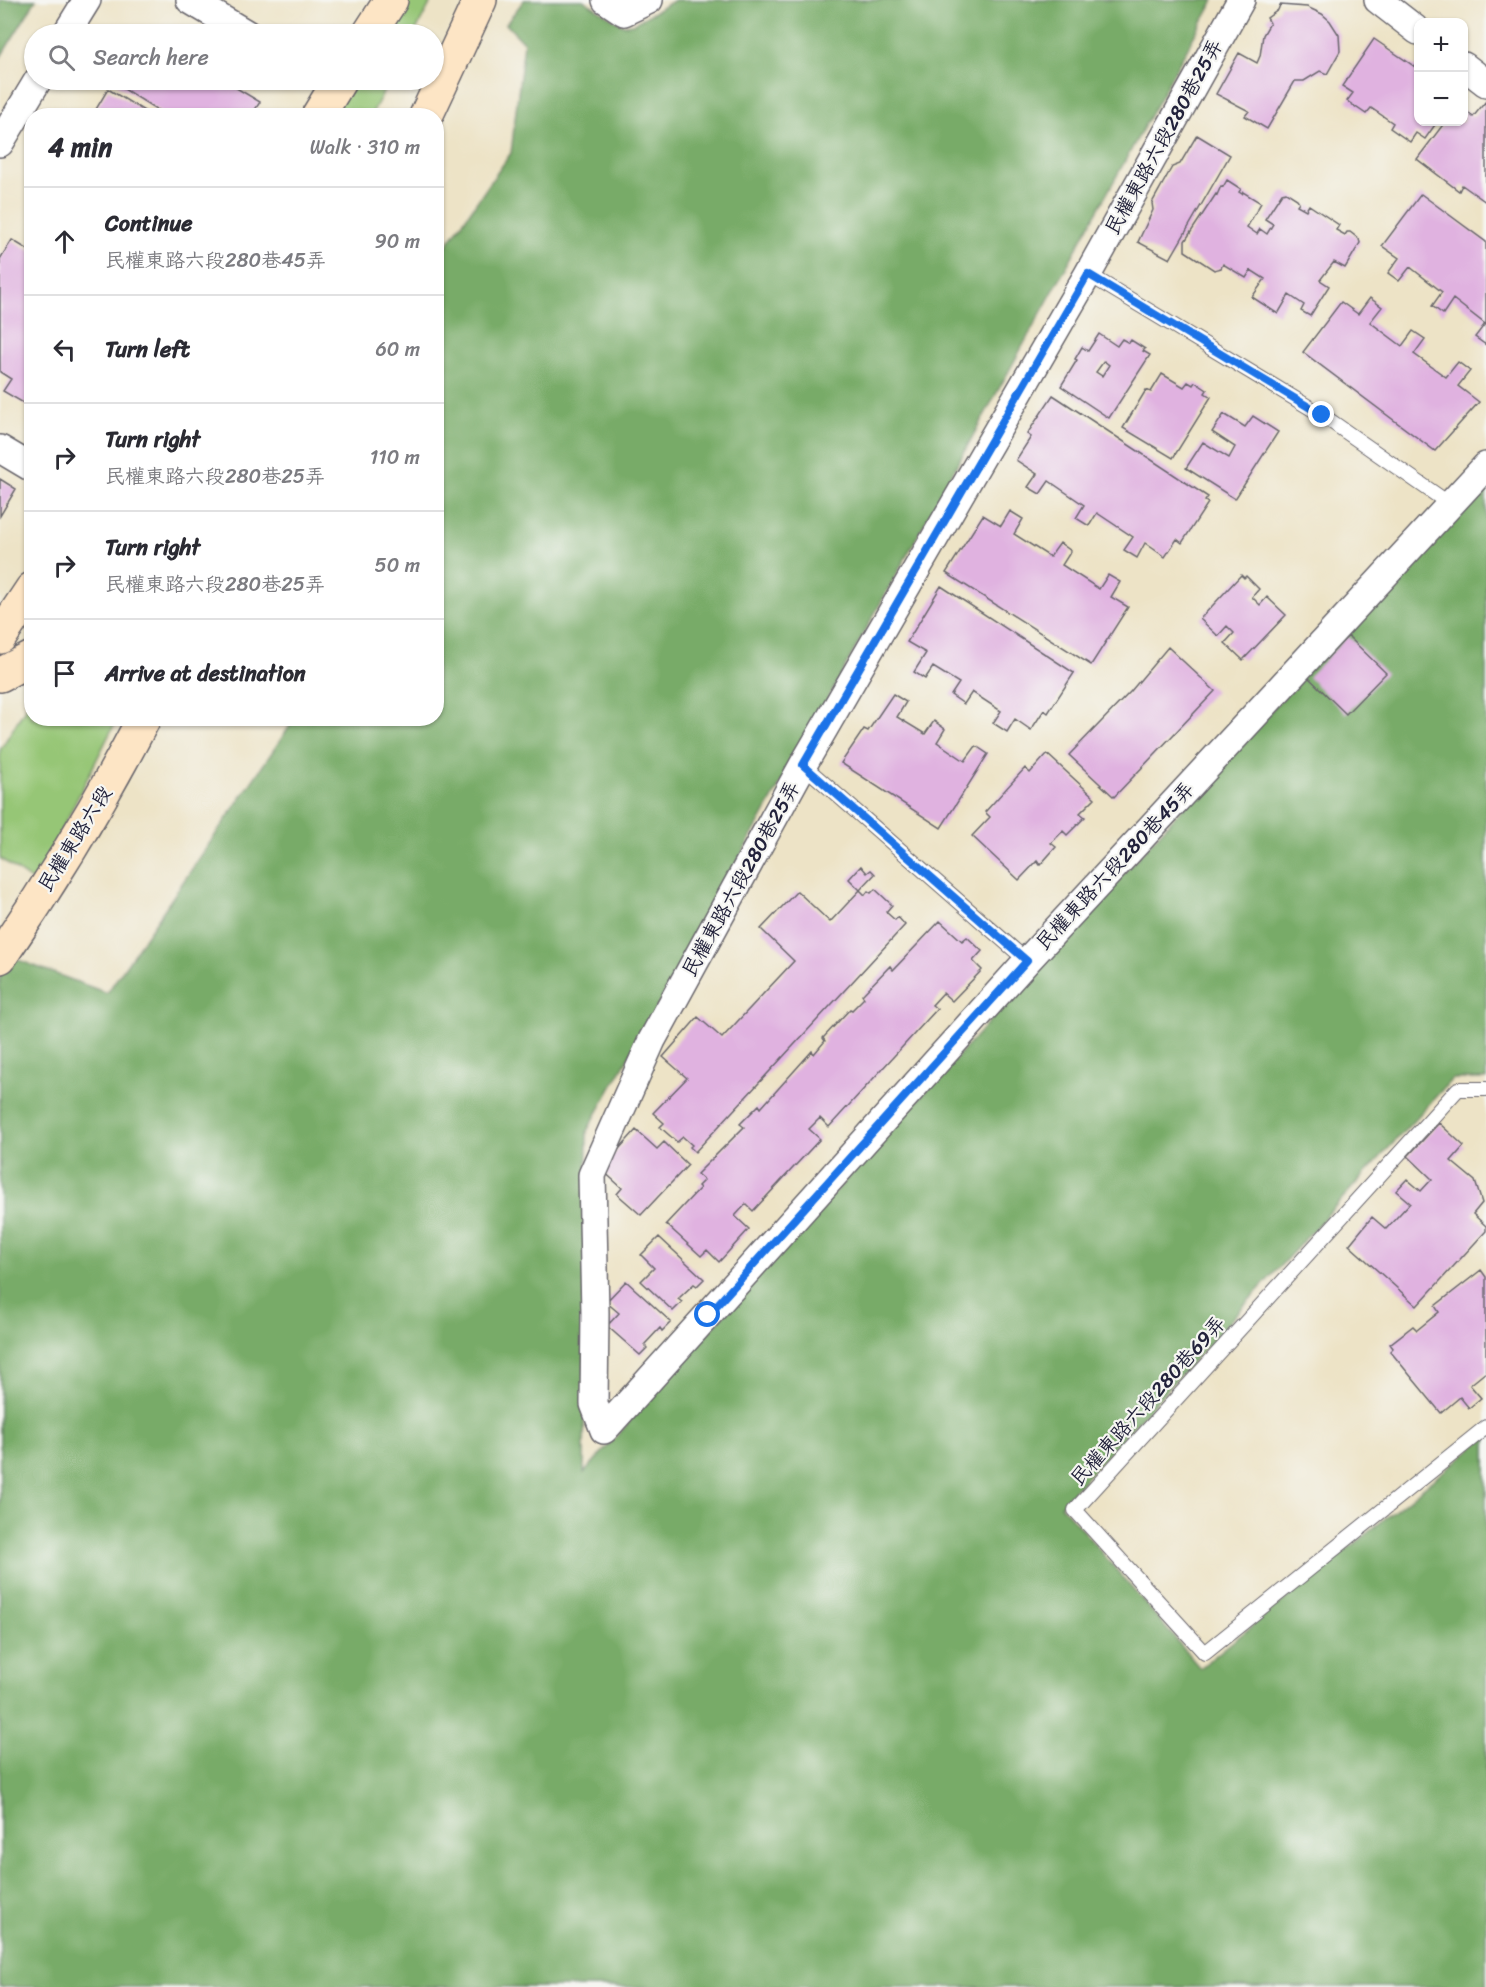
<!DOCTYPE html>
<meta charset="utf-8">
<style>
body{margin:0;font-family:Sriracha,"LXGW WenKai TC",sans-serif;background:#f2f2f3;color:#2b2b33}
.controls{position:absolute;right:18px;top:18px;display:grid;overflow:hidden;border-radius:12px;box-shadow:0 2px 4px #0004}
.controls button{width:54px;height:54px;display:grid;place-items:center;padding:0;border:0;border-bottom:2px solid #e1e1e2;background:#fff;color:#2b2b33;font:30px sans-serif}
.stop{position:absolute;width:18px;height:18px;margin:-14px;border:4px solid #1a73e8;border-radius:50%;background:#fff}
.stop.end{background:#1a73e8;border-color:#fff;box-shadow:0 2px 6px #0008}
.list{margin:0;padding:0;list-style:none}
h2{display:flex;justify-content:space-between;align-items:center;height:78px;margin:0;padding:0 24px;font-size:26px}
h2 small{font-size:20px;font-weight:400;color:#7c7c81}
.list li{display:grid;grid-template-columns:39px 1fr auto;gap:18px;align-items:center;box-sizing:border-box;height:108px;padding:0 24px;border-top:2px solid #e1e1e2}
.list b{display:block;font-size:22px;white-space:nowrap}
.list p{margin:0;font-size:20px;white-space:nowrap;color:#7c7c81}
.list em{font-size:20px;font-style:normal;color:#7c7c81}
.icon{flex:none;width:33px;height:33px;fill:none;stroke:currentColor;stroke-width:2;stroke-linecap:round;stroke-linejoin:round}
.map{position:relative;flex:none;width:1486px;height:1987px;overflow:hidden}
.search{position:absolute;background:#fff;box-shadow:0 2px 4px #0004;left:24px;top:24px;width:420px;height:66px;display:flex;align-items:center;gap:15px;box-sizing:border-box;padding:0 21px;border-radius:33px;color:#7c7c81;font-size:22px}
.panel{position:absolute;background:#fff;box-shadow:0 2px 4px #0004;left:24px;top:108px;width:420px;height:618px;border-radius:24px}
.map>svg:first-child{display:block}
.green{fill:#96c676;stroke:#5c7458;stroke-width:1.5}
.forest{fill:#78ab67;stroke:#4d6651;stroke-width:1.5}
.building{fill:#e0b2e0;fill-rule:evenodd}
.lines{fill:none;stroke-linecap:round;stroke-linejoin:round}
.service-casing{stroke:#69666c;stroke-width:16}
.minor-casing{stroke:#69666c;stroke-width:30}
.secondary-casing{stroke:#69666c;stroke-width:36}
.service{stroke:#fff;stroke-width:14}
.minor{stroke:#fff;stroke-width:27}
.secondary{stroke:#fde5c5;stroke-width:33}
.route{stroke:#1a73e8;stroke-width:8}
.labels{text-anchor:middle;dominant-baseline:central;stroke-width:4.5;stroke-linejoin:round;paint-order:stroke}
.street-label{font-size:20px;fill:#22223b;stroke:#f6f6f2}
</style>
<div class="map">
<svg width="1486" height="1987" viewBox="0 0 1486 1987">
<rect width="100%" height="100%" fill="#f6f6f2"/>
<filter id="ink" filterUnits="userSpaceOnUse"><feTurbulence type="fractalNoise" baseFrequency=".0167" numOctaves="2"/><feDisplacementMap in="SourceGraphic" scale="12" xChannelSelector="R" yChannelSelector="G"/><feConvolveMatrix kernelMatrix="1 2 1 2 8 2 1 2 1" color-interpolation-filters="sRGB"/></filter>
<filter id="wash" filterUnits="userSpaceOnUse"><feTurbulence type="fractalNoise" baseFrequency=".008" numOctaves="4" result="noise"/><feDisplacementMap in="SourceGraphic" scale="24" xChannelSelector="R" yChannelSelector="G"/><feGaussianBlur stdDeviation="1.35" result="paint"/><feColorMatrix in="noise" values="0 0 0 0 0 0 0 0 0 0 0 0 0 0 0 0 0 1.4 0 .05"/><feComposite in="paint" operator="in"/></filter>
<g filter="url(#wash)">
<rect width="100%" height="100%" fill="#ede3c6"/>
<path class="green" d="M397,0H432L414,34H377Z
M350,80H390L371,115L329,116Z
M31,699L32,718L117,719L35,883L0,858V750Z"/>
<path class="forest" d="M0,0H36L0,58Z
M524,0H583L623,25L633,24L675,0H1214L666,991L587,1131L584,1473L738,1299L1486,473V1079H1452L1061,1505L1200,1668L1486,1437V1987H0V953L107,993L292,723L293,719L436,718L437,259L511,153L524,43L506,24Z"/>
<g id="blocks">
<path class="building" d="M1280,5L1307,7L1322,14L1330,21L1339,35L1340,51L1327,74L1320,71L1304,81H1295L1267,129L1245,116L1249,111L1216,94L1239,53L1257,63L1260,56L1263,35L1270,23L1267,18L1278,10Z
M1374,39L1418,69V122H1437L1425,139L1416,133L1410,142L1390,128L1393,123L1371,108L1366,114L1347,101L1353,93L1342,86Z
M119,80H223L260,102L251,116H167L116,84Z
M108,89L146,112L144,116H92Z
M1486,101V202L1462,185L1459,191L1417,159L1445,122H1464V109L1473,117Z
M1197,135L1230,155L1170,259L1138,242L1153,210L1152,203L1172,167L1180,164Z
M1227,180L1241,189L1239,192L1242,194L1243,192L1261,203L1247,227L1257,234L1260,229L1267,234L1273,224L1265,219L1282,193L1286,192L1297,199L1299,202L1297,205L1306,210L1309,205L1339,225L1336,230L1345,235L1347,232H1350L1359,239L1360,243L1345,268L1334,262L1320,280L1329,286L1310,316L1301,311L1304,305L1289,295L1278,314L1252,297L1265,279L1251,270L1246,278L1223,264L1221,268L1214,270L1185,251V241L1216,194L1217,195L1221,186L1223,187Z
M1421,194L1486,242V345L1475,337L1485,324L1453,299L1443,314L1432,306L1442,292L1410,267L1399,281L1388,273L1399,258L1382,246Z
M12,240L32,252V408L3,391L11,379L0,372V259Z
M1370,298L1382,307L1370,322L1402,346L1413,331L1425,339L1414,354L1446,377L1458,362L1470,371L1458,386L1479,402L1435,451L1303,352L1341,302L1358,314Z
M1099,334L1117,346L1122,339L1129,343L1131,340L1145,349L1143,351L1150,355L1109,418L1061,386L1077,360L1075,359L1082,347L1088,351ZM1104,361L1109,365L1102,376L1096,372Z
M1162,374L1184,387L1188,382L1193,385L1195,382L1207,390L1205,393L1211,397L1173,458L1123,428L1146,390L1151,392Z
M1053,395L1208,497L1205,501L1208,503L1182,543L1177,539L1165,557L1145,543L1137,558L1124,550L1133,537L1097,513L1089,526L1076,518L1084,505L1049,481L1040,494L1028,487L1037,474L1016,460L1031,437L1027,434Z
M1224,414L1245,427L1253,416L1278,432L1235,499L1186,468L1203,442L1229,458L1235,447L1212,432Z
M0,479L16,489L0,516Z
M1010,511L1023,519L1014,534L1050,557L1060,543L1071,551L1062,565L1099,589L1108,575L1120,582L1111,597L1128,607L1091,665L946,573L983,515L1001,526Z
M1241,575L1244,578L1246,576L1259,589L1252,597L1260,605L1267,597L1286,615L1243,660L1225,643L1234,633L1227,626L1218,636L1200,619Z
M941,586L1074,673L1048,713L1044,710L1031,730L1015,719L1007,732L993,723L1001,711L972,692L964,704L951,695L959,683L933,667L925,679L914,672L926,653L907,642Z
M1348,636L1386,673L1346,714L1308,677Z
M1168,647L1215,691L1114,797L1069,755L1131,691Z
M893,694L906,702L897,717L925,734L934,721L945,729L937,742L965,761L976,746L988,754L941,828L841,763L864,729L868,731Z
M1047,754L1095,798L1080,813L1085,817L1067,835L1063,831L1051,843L1056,847L1040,865L1037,861L1019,880L972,836L990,817L985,812L1025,768L1030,773Z
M861,866L867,873L871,870L875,874L860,890L849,879Z
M875,889L892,905L886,912L895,920L898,917L905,925L695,1152L690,1147L692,1145L683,1137L677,1142L660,1127L664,1123L653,1113L687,1078L663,1057L698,1017L722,1038L794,961L761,929L797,891L830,922L860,890L865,895L868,891L871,893Z
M940,921L962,941L967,937L982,951L973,961L982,970L952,1001L943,993L932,1005L937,1009L829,1127L820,1118L809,1129L820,1139L753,1211L746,1204L735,1216L749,1229L719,1262L707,1250L701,1256L666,1224L700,1188L698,1186L704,1180L697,1174L744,1127L740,1124L759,1105L761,1108L812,1051L814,1054L825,1041L823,1038L850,1009L852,1010L864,998L862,995L890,966L893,970Z
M1439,1123L1464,1146L1451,1161L1475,1181L1482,1203L1473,1214L1486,1226V1231L1417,1306L1349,1245L1372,1217L1386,1229L1410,1203L1396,1191L1407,1179L1421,1191L1432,1179L1408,1156Z
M636,1130L657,1149L664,1142L688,1165L641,1215L617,1194L622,1188L601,1169Z
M659,1237L704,1279L697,1286L694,1284L678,1299L682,1302L673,1311L641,1281L654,1268L641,1255Z
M1481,1270L1486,1277V1372L1470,1385L1481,1398L1469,1408L1460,1397L1441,1413L1390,1351L1393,1348L1390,1344L1413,1326L1417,1330L1439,1312L1435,1306Z
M626,1281L671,1322L662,1331L660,1328L644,1345L647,1348L640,1355L607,1326L619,1313L606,1302Z"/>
</g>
</g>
<g filter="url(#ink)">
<use href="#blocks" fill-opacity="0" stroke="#69666c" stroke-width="1.5"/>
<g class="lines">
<defs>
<path id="service" d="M1088,274L1322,415L1451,505
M803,765L1027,961
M1486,1089H1458L1075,1510L1205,1653L1486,1427"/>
<path id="minor" d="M190,0L247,34
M606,0L624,12L649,0
M1241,0L1088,274L803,765L652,1040L592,1175L595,1313L594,1404L604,1430L1027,961L1486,466
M1378,0L1418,31
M66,34L87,0
M1464,66L1486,83
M0,143L38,80
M0,449L32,468"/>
<path id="secondary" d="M369,34L391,0
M318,116L340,80
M426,116L480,0
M0,637L32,589
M0,675L32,658
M0,957C53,880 101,801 144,718"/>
</defs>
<use href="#service" class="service-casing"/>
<use href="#minor" class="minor-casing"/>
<use href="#secondary" class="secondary-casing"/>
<use href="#service" class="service"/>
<use href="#minor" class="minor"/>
<use href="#secondary" class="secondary"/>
</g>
</g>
<g class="lines" filter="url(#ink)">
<path class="route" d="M708,1315L1027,961L803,765L1088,274L1322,415"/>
</g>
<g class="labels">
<g class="street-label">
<text transform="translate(1164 137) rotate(-61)">民權東路六段280巷25弄</text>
<text transform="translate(75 839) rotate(-58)">民權東路六段</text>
<text transform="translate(1115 866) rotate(-47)">民權東路六段280巷45弄</text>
<text transform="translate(741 879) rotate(-61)">民權東路六段280巷25弄</text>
<text transform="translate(1148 1401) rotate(-48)">民權東路六段280巷69弄</text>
</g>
</g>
</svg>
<div class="controls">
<button>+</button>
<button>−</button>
</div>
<div class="stop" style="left:708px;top:1315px"></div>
<div class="stop end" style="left:1322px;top:415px"></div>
<div class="search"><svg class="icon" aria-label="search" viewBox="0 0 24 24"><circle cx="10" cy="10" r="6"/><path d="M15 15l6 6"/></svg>Search here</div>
<section class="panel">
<h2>4 min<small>Walk · 310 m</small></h2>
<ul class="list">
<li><svg class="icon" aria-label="ahead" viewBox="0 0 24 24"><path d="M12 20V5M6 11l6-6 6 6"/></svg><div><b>Continue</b><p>民權東路六段280巷45弄</p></div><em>90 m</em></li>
<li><svg class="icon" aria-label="left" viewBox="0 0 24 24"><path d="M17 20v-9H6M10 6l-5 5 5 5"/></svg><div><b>Turn left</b></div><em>60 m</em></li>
<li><svg class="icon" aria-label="right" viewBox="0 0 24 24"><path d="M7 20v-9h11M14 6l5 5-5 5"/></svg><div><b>Turn right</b><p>民權東路六段280巷25弄</p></div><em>110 m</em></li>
<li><svg class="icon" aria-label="right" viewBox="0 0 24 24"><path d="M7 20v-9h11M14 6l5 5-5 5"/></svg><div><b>Turn right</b><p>民權東路六段280巷25弄</p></div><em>50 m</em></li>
<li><svg class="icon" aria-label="arrive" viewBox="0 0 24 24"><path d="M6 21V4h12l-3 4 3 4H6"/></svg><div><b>Arrive at destination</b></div></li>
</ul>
</section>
</div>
